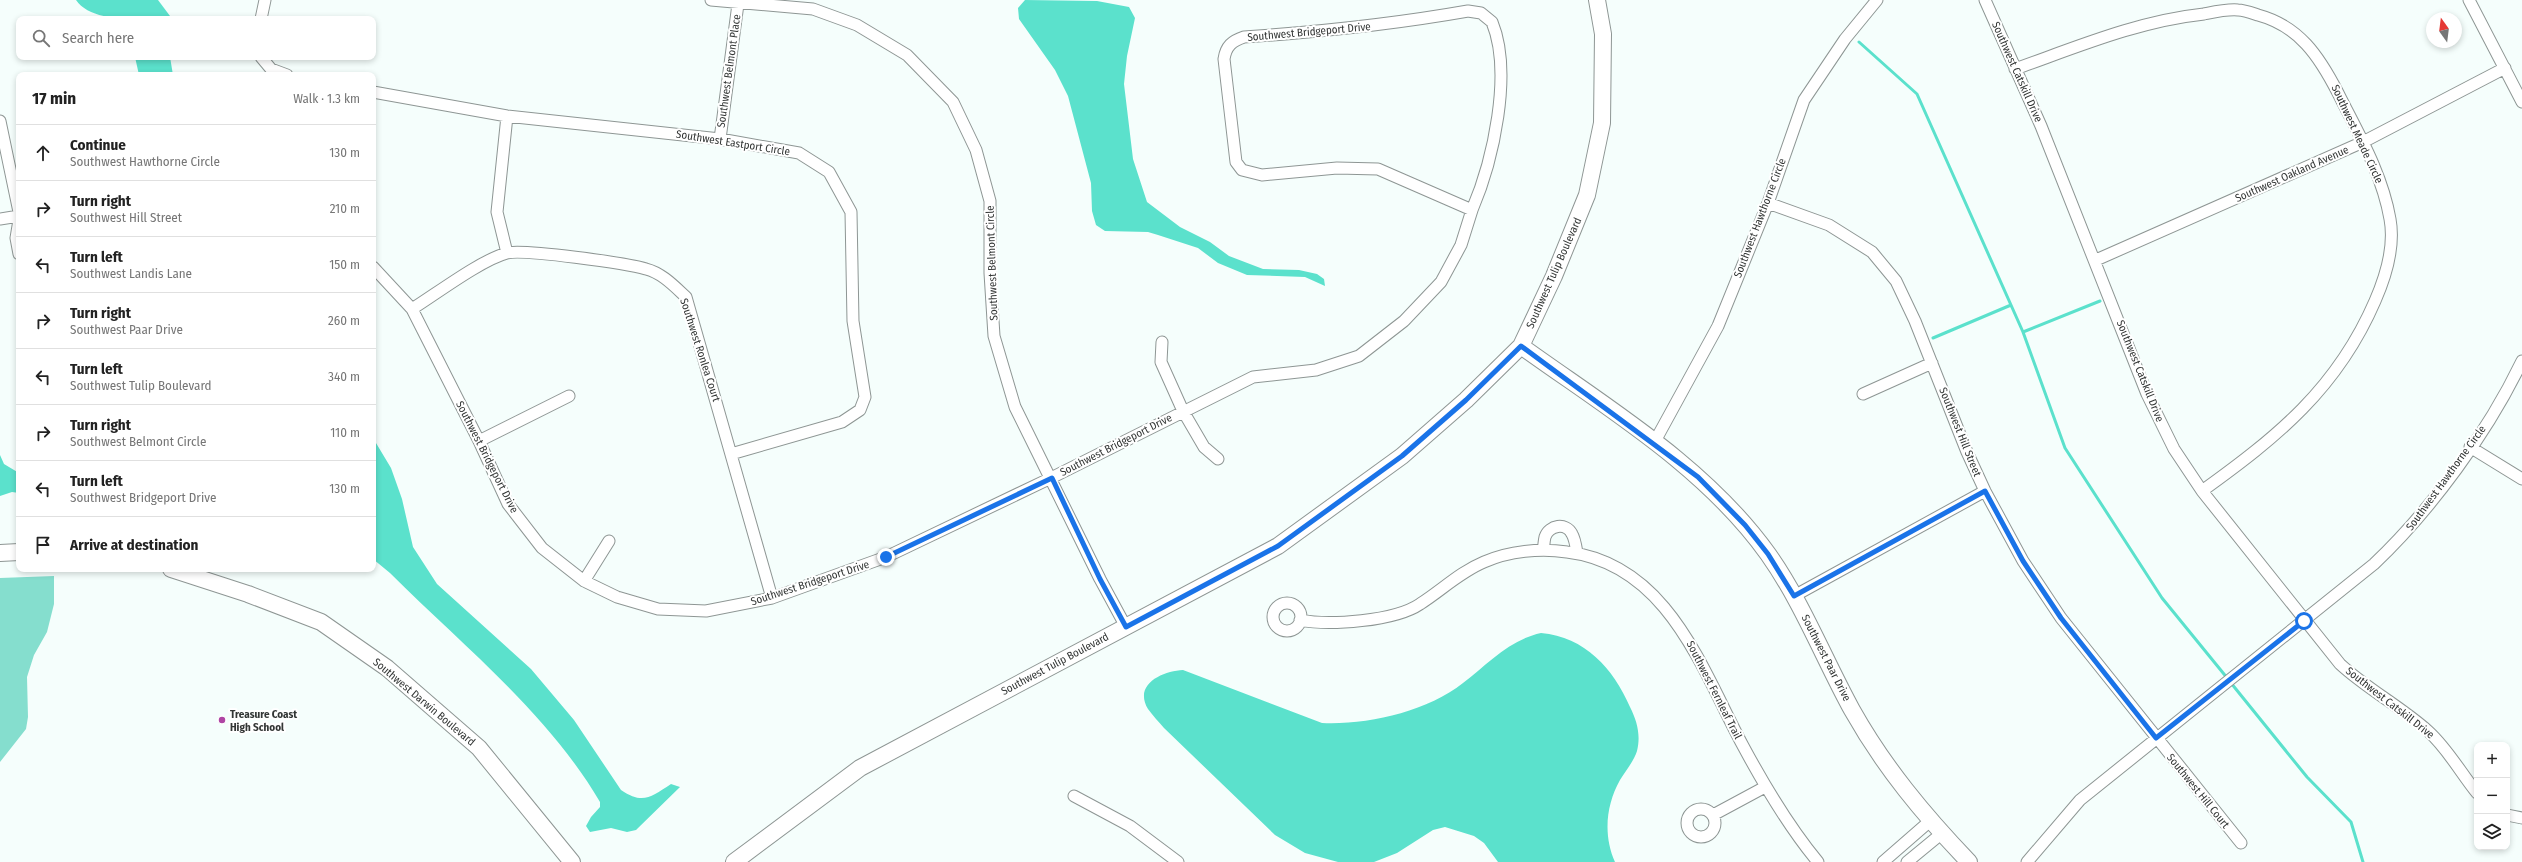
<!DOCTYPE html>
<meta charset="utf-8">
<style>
body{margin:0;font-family:"Fira Sans Condensed",sans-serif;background:#f2f2f2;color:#222}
.controls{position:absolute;right:12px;bottom:12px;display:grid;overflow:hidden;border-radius:8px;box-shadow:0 2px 6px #0003}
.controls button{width:36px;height:36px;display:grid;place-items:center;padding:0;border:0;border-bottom:1px solid #e0e0e0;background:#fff;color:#222;font:20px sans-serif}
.compass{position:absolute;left:2426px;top:12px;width:36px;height:36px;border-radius:50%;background:#fff;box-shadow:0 2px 6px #0003;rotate:346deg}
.stop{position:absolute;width:12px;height:12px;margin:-9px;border:3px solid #1a73e8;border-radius:50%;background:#fff}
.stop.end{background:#1a73e8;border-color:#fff;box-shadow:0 1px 4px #0008}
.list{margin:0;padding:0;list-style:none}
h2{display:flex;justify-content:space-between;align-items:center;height:52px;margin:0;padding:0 16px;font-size:17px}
h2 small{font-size:13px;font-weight:400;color:#767676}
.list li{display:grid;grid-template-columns:26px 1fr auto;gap:12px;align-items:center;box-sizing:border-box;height:56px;padding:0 16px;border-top:1px solid #e0e0e0}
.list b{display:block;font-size:15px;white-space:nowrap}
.list p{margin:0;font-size:13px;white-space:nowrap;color:#767676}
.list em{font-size:13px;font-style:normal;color:#767676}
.icon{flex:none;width:22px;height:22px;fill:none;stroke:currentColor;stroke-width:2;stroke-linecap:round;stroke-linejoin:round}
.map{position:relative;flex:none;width:2522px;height:862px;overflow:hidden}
.search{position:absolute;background:#fff;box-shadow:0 2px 6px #0003;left:16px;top:16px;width:360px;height:44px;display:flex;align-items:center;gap:10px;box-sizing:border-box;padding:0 14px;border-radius:8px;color:#767676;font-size:15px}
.panel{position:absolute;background:#fff;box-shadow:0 2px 6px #0003;left:16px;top:72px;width:360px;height:500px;border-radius:8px}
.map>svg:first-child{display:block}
.green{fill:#85dece}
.water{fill:#5be1cc}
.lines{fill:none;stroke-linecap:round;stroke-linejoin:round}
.stream{stroke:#5be1cc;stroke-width:3}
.street-casing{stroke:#8e9694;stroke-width:13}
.secondary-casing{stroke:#8e9694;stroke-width:18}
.street{stroke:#fff;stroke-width:11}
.secondary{stroke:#fff;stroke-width:16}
.route{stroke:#1a73e8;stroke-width:5}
.poi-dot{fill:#af44a4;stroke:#fff;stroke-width:1.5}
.labels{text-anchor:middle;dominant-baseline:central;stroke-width:4;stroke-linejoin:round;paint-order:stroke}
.street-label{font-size:11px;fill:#333635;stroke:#fff}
.poi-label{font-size:11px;font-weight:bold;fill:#333635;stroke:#fff;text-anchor:start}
</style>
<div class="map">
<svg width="2522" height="862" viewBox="0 0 2522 862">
<rect width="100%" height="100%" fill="#f5fefc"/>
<path class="green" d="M54,576V604L47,632L34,655L27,677L28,717L26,729L0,762V578Z"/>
<path class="water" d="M76,0H158L170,16L169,19C144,19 92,24 76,0Z
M1025,0L1097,1L1129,7L1135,18L1127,56L1124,84L1133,159L1147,202L1180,227L1210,242L1229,256L1263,269L1299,270L1317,274L1324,279L1325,286L1305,277L1247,275L1218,263L1198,248L1158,235L1148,232L1105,231L1096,225L1092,211L1091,183L1068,96L1055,70L1019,19L1018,8Z
M135,57H170L173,75H139Z
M373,438L391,468L402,499L413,547L437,584L531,669L574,720L621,790C643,805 651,797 671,784L680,787L636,830L627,832L611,828L590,832L586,826L591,817L600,807V802C547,712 463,646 390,573L373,559Z
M0,455L4,464L19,473V493L12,492L0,496Z
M1541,633C1585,637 1613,668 1630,707C1637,721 1641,735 1637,751C1634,761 1626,770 1620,780C1606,805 1603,835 1615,862H1498L1484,843L1474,836L1445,827L1433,830L1397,853L1374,862H1338L1305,853L1275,835L1164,728C1159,722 1153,716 1148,709C1133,684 1163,671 1183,670L1322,723C1368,725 1426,712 1463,683C1488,664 1509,640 1541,633Z"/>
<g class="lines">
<path class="stream" d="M1859,42L1917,94L2023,332L2065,448L2162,598L2228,679
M2023,332L2100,301
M1933,338L2011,305
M2231,683L2307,777L2351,822L2363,862"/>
<defs>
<path id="street" d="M711,0L813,9L857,25L907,55L953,102L976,150L990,201V273L994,336L1015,407L1100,579L1126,627
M1985,0L2041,126L2147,394L2174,449L2202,491L2340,664C2367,689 2400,706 2428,731C2448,749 2460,772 2477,793
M2469,0L2522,102
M1468,11L1481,13L1492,22C1513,73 1493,161 1472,210L1378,169L1337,168L1262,175L1242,170L1236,162L1224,59C1226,46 1232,41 1244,37C1319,32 1394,24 1468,11Z
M261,19L265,0
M261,57L271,69L287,75
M2015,69C2077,47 2138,21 2204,14C2214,12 2227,9 2238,10C2244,10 2252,13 2258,15C2299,26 2319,56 2338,93C2358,133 2382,173 2390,219C2395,246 2386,276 2375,301C2337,389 2277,437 2202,491
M373,92L507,116L720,139L799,153L829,172L851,212L853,321L865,397L860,410L842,422L731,454
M0,121L19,212
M720,139L738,4
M1768,203L1829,225L1872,252L1896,281L1915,321L1967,452L1985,491L2023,561L2061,618L2241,843
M0,219L19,216
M19,220L16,238L19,254
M507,253L497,212L507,116
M2096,260L2363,142L2505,68
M373,267L412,309L479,441L508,504L542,548L584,581L617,597L658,609L706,611L772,598L886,557L1051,478L1253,377L1316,370L1359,356L1404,321L1441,282L1461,245L1472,210
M412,309C436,294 481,260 507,253C523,249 627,263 646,269C662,273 674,286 686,297L772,598
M1162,342L1161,362L1183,411L1204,447L1218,459
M1863,394L1932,363
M479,441L569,396
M1654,443L1718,326L1768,203L1804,100L1845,39L1877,0
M2470,447L2522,479
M1543,550C1544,546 1544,541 1545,537C1549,525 1566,522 1572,534C1575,539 1576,547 1577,553
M584,581L609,541
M1794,596L1985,491
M1273 617a14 14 0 1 1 28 0a14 14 0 1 1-28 0Z
M1300,620C1329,626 1395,621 1420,604C1442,590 1460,572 1484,562C1509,551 1540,548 1567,552C1667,564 1701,667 1742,744C1764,785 1788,826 1818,862
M1074,796L1130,826L1178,862
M1687 823a14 14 0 1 1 28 0a14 14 0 1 1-28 0Z
M1713,815L1765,787
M2507,815L2522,818
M1883,862L1930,821
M1907,862L1941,834
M2027,862L2080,800L2374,564C2431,510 2488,432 2522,361"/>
<path id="secondary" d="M1521,346C1607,408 1705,466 1768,554C1802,602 1824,659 1852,710C1884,767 1924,815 1969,862
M0,553L19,552
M171,569L248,594L321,622L387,668L479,748L572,862
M734,862L860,768L1278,546L1402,456L1466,400L1521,346L1554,276L1587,195L1602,123L1603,34L1597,0"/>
</defs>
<use href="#street" class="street-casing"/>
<use href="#secondary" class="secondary-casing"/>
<use href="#street" class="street"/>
<use href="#secondary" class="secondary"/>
</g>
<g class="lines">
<path class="route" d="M886,557L1052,478L1100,579L1126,627L1278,546L1402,456L1466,400L1521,346L1698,477L1745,525L1768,554L1794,596L1985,491L2023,561L2061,618L2156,738L2304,621"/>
</g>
<circle class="poi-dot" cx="222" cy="720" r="4"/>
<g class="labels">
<g class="street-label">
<text transform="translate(1309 32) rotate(-5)">Southwest Bridgeport Drive</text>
<text transform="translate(729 71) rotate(-82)">Southwest Belmont Place</text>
<text transform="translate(2017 72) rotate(66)">Southwest Catskill Drive</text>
<text transform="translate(2357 134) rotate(65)">Southwest Meade Circle</text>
<text transform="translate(733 143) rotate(9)">Southwest Eastport Circle</text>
<text transform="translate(2292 174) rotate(-24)">Southwest Oakland Avenue</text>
<text transform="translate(1760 218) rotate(-69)">Southwest Hawthorne Circle</text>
<text transform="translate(992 263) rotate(-92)">Southwest Belmont Circle</text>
<text transform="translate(1554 273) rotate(-66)">Southwest Tulip Boulevard</text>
<text transform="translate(700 350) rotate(72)">Southwest Ronlea Court</text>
<text transform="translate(2140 371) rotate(68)">Southwest Catskill Drive</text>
<text transform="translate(1960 432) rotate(68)">Southwest Hill Street</text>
<text transform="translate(1116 445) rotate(-27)">Southwest Bridgeport Drive</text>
<text transform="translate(487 457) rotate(63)">Southwest Bridgeport Drive</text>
<text transform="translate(2446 478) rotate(-54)">Southwest Hawthorne Circle</text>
<text transform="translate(810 583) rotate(-18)">Southwest Bridgeport Drive</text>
<text transform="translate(1826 658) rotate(63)">Southwest Paar Drive</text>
<text transform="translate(1055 664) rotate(-28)">Southwest Tulip Boulevard</text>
<text transform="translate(1714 690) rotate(63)">Southwest Fernleaf Trail</text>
<text transform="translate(424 702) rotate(40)">Southwest Darwin Boulevard</text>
<text transform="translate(2390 703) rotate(38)">Southwest Catskill Drive</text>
<text transform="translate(2198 791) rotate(51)">Southwest Hill Court</text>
</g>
<g class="poi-label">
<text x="230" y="714">Treasure Coast<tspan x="230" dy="13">High School</tspan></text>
</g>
</g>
</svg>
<div class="controls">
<button>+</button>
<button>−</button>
<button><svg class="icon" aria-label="layers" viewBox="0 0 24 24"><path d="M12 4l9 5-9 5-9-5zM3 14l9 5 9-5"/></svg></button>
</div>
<svg class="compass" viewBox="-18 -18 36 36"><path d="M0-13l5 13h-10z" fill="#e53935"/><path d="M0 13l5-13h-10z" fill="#767676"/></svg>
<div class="stop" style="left:2304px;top:621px"></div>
<div class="stop end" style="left:886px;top:557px"></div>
<div class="search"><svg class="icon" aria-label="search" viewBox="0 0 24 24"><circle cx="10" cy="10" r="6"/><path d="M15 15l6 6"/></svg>Search here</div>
<section class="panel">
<h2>17 min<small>Walk · 1.3 km</small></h2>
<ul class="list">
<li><svg class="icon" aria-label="ahead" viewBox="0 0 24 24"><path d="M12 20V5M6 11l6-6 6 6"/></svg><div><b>Continue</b><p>Southwest Hawthorne Circle</p></div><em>130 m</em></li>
<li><svg class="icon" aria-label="right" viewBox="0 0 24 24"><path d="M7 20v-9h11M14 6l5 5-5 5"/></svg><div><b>Turn right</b><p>Southwest Hill Street</p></div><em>210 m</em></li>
<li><svg class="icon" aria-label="left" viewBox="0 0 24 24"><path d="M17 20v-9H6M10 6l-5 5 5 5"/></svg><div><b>Turn left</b><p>Southwest Landis Lane</p></div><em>150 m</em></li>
<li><svg class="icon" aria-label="right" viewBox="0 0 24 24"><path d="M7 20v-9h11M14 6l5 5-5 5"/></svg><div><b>Turn right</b><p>Southwest Paar Drive</p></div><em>260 m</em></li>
<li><svg class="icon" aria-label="left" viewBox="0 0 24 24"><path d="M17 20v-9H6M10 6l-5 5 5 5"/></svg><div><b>Turn left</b><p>Southwest Tulip Boulevard</p></div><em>340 m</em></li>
<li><svg class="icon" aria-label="right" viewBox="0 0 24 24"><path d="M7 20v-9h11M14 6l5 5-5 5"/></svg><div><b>Turn right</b><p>Southwest Belmont Circle</p></div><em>110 m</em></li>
<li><svg class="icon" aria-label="left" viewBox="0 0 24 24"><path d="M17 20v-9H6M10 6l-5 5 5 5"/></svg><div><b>Turn left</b><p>Southwest Bridgeport Drive</p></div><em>130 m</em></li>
<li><svg class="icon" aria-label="arrive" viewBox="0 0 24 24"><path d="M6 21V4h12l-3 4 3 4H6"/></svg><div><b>Arrive at destination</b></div></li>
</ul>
</section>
</div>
